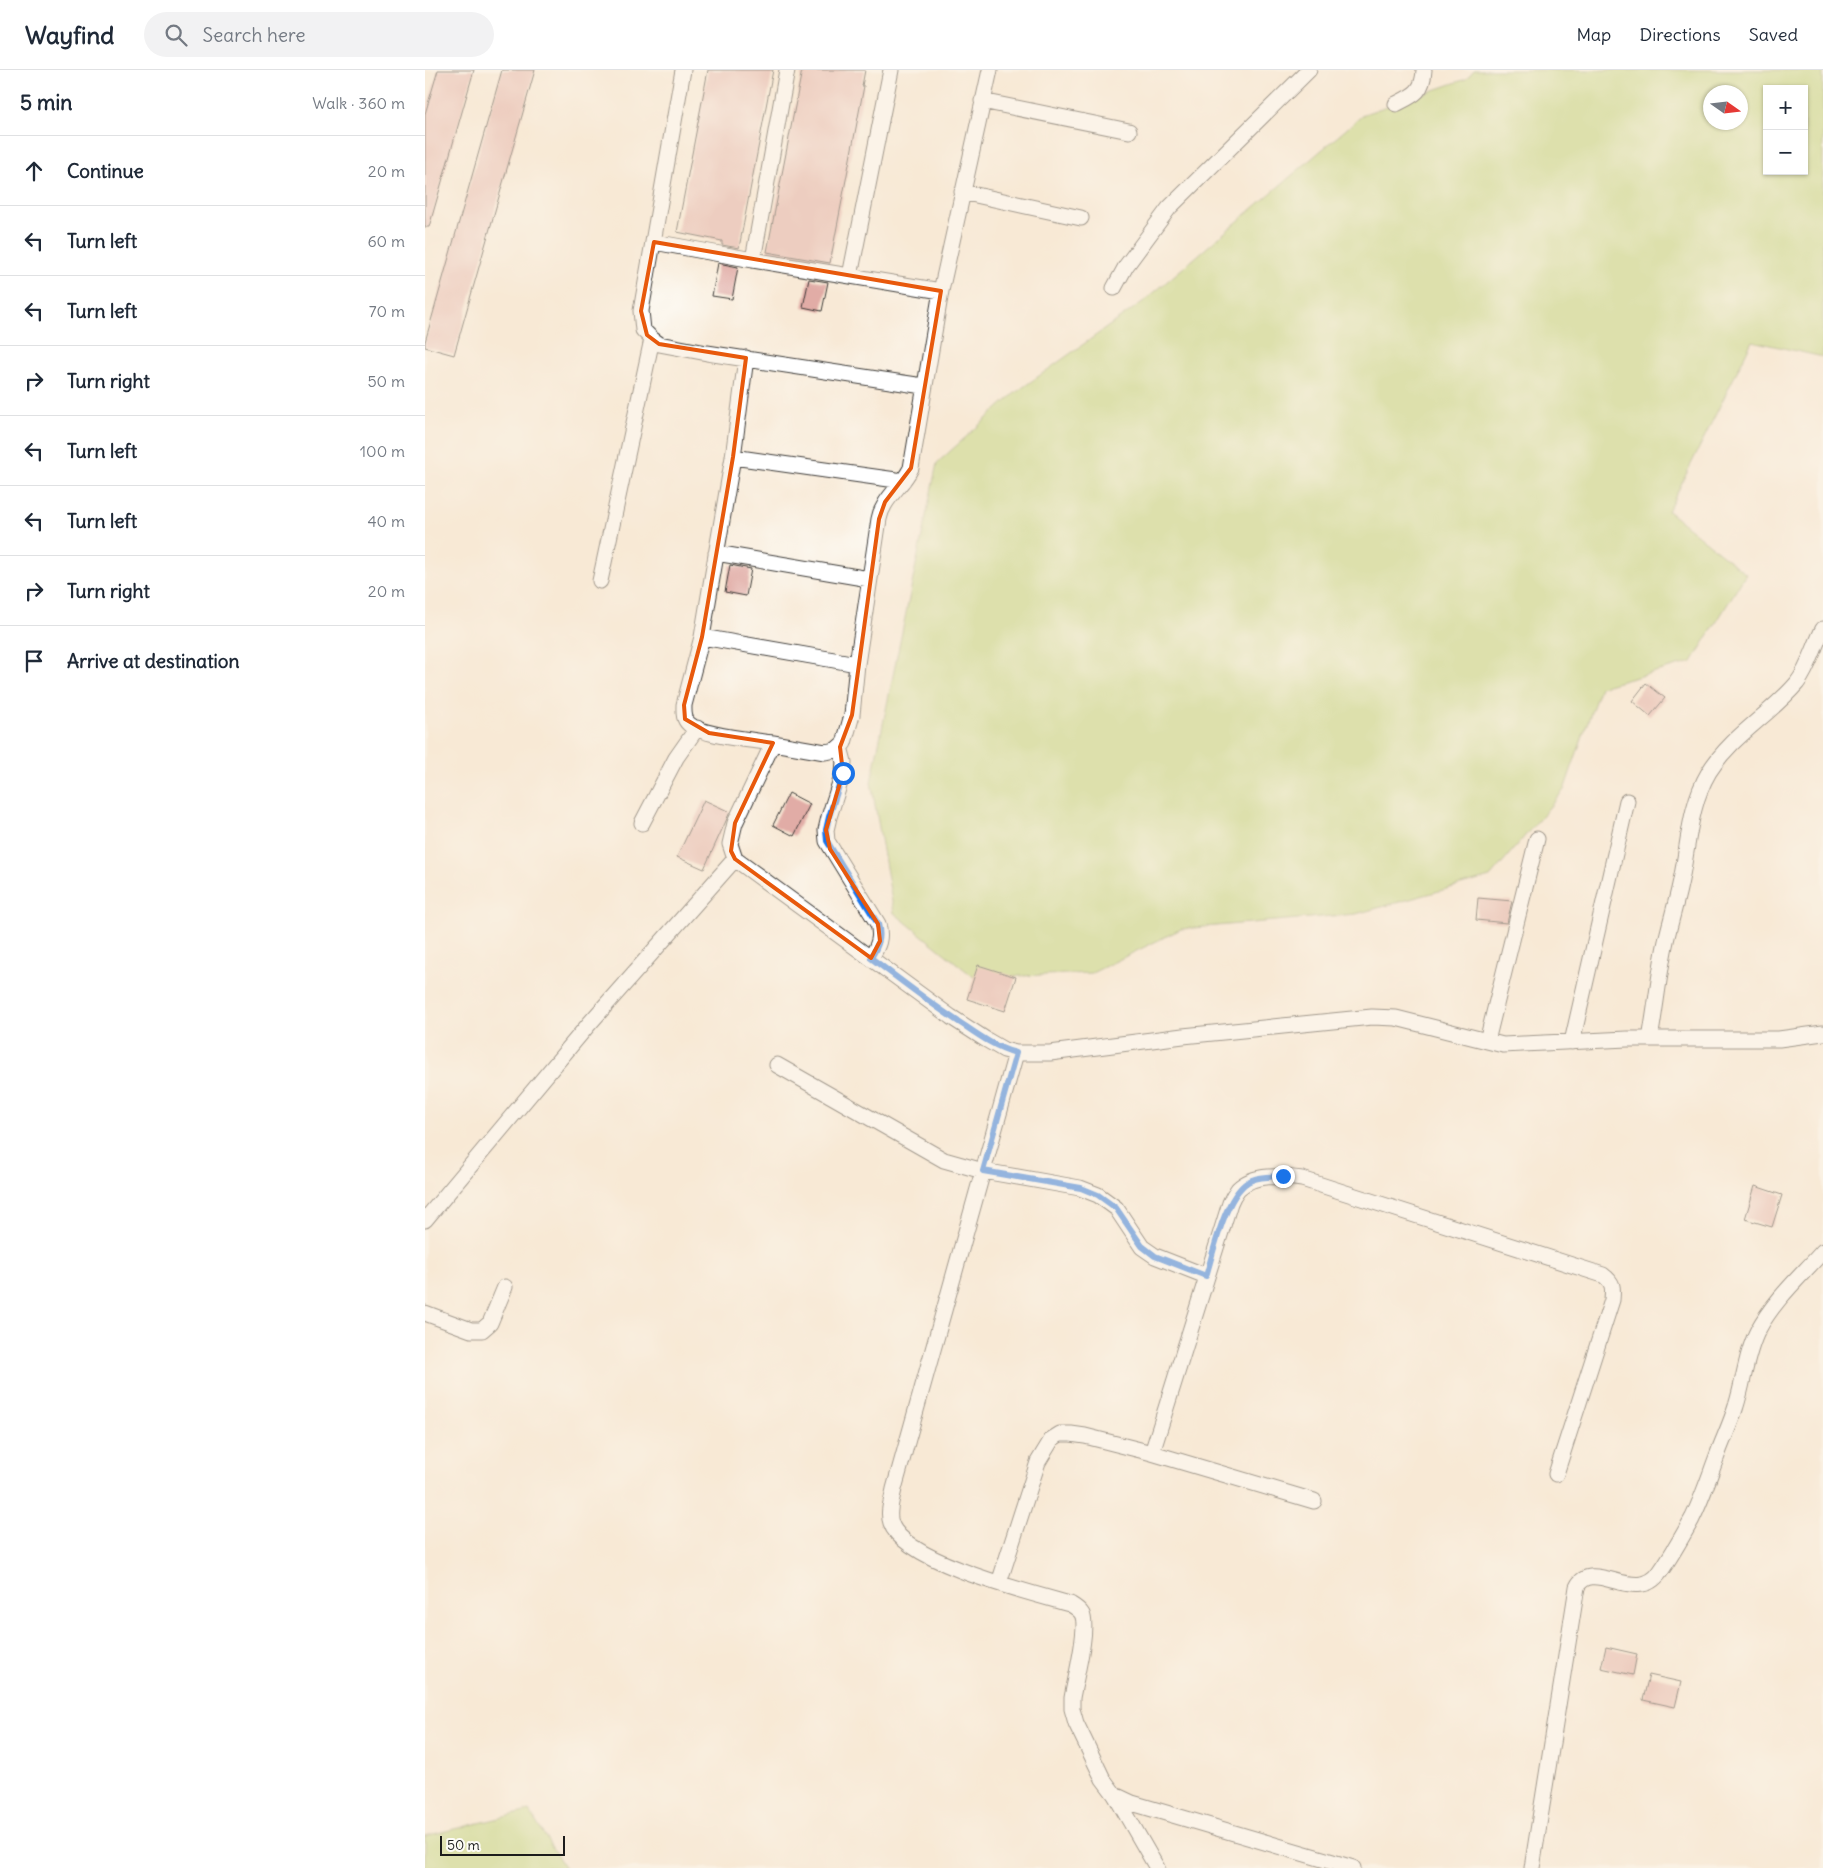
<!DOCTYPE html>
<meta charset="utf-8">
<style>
body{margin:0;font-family:Delius,sans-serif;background:#f2f2f3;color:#1f2937}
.controls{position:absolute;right:15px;top:15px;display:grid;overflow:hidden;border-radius:0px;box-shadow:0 1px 4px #0004}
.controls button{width:45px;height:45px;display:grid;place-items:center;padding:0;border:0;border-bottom:1px solid #e0e1e3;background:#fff;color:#1f2937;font:25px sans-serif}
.compass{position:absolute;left:1278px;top:15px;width:45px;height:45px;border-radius:50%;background:#fff;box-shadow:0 1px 4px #0004;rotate:104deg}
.scale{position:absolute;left:15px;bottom:12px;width:125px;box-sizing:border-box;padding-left:5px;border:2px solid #1c1c1c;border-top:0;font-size:14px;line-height:18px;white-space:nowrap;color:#1c1c1c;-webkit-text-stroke:4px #fdfcf7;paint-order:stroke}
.stop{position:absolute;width:15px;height:15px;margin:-11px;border:4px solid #1a73e8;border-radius:50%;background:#fff}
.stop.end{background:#1a73e8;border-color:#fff;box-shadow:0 1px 5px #0008}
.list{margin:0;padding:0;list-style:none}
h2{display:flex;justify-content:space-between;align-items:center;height:65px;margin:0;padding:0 20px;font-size:21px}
h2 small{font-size:16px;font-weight:400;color:#747a83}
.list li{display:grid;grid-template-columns:32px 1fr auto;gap:15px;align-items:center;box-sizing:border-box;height:70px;padding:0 20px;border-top:1px solid #e0e1e3}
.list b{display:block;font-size:19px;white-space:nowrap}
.list em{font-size:16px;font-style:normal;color:#747a83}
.icon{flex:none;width:28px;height:28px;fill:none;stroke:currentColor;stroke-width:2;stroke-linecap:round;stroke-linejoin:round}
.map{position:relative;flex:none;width:1398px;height:1798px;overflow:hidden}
header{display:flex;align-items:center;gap:30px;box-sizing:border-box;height:70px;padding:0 25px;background:#fff;border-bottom:1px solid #e0e1e3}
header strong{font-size:24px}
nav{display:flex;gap:28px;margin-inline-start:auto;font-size:18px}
.search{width:350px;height:45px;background:#f2f2f3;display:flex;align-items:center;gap:12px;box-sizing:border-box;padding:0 18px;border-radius:28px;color:#747a83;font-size:19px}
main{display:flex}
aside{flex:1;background:#fff}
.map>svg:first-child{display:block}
.green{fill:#bcd57a;stroke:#6c784b;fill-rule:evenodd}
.building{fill:#e1aca6}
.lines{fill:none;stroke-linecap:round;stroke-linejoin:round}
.street-casing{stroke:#3d3b38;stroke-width:17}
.street{stroke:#fff;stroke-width:15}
.route{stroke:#1a73e8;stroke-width:6}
.marked{fill:none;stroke:#e8590c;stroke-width:4;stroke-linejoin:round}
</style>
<header>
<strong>Wayfind</strong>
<div class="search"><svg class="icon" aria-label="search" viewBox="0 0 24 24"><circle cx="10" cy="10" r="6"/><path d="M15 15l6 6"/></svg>Search here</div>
<nav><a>Map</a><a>Directions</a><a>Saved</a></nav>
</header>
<main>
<aside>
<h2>5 min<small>Walk · 360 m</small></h2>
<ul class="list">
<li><svg class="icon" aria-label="ahead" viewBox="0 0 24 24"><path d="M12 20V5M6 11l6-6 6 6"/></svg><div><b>Continue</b></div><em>20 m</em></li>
<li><svg class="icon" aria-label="left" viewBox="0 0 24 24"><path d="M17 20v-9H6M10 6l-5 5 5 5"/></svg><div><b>Turn left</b></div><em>60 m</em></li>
<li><svg class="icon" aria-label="left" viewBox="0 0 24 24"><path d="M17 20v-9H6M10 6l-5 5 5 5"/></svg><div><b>Turn left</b></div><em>70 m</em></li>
<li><svg class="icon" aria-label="right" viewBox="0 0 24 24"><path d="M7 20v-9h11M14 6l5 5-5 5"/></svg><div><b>Turn right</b></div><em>50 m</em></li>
<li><svg class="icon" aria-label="left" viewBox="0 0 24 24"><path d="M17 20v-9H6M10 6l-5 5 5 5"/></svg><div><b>Turn left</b></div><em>100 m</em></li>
<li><svg class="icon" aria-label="left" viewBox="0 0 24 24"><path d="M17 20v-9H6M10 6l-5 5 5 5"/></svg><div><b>Turn left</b></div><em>40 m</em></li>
<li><svg class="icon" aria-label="right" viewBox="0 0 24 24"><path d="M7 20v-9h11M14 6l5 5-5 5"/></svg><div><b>Turn right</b></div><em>20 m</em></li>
<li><svg class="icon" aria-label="arrive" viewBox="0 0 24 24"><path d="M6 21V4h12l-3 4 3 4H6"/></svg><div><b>Arrive at destination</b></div></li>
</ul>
</aside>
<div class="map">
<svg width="1398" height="1798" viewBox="0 0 1398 1798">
<rect width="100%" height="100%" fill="#fdfcf7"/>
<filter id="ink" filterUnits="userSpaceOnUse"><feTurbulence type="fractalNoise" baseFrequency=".02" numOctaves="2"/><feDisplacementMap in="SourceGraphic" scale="10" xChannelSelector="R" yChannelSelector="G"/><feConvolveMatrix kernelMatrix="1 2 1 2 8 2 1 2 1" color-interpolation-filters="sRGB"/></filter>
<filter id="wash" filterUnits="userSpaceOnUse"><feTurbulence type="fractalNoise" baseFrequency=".0096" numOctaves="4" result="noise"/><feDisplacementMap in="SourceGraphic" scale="20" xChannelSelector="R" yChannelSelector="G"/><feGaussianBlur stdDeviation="1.12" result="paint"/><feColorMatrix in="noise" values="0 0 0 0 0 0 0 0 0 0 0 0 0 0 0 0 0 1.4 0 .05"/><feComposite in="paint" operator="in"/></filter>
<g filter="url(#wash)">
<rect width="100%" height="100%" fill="#f8e9d6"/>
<path class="green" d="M1049,0H1398V287L1327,271L1243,441L1321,504L1267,592L1175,617L1139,720L1065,807L931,844L756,859L667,903L550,908L469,843L446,712L512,393L590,323L719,231L939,44L1041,9ZM1342,19H1379V101H1342ZM1286,22H1316V52H1286Z
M104,1741L140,1798H0V1766Z"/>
<g id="blocks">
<path class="building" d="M13,0H49L4,157H0V44Z
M77,0H110L29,285L0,277V272Z
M283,0H348L314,178L297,175V171L252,162Z
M377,0H440L437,16H439L405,193L342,182Z
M293,193L313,197L307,229L287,226Z
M384,209L403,212L397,241L378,237Z
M305,495L326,499L321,526L300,522Z
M1221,613L1240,628L1225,646L1207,631Z
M364,723L385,734L369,766L348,755Z
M279,730L305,742L279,799L252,787Z
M1053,828L1087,831L1082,853L1051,850Z
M553,895L591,907L580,941L542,929Z
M1330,1116L1357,1125L1347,1157L1320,1149Z
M1181,1577L1212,1584L1208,1605L1176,1598Z
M1224,1605L1256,1612L1250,1637L1218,1630Z"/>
</g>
</g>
<g filter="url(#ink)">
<use href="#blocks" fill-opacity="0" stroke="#3d3b38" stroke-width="1"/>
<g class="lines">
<defs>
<path id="street" d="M258,0L216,241L218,260L227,269L234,274L282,283L498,316
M565,0L516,221L486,398C477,417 458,428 454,449L432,594L427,645L419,673L411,680L400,682L348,673L310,753L305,774L310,789L526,947L560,969L579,980L591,983H625L758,966L947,947L971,948L1078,975L1202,969H1354L1398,963
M557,31L704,61
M971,34C989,25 998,22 999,0
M537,122L656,148
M229,172L328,190L362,0
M328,190L516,221
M425,206L466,0
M689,218L701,196L744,138L884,0
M321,288L308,387L286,514L277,567L259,635C259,642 258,649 264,654C277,666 329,670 348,673
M308,387L478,411
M291,483L444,509
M175,511L227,269
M277,567L432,594
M415,677L419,692L418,703L404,747L401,760L402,771L453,854C457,868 453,876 446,888
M217,753L251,688L272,658
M1225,969C1231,936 1234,903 1241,871C1246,849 1253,827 1257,805C1264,770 1265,734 1284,702C1306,666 1345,645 1372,613C1384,598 1389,576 1398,559
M1062,971L1112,769
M1147,972L1202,731
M591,983L469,1419C467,1430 462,1442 466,1453C479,1492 606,1523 645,1534C650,1537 654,1539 657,1544C664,1558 650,1610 647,1628V1639L651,1653L678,1709L690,1725L707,1733L928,1798
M352,995L519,1090L558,1101L655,1118L673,1125L691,1138L717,1177L730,1186L781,1206
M0,1150L164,954L310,789
M0,1243L46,1260H57L65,1253L80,1217
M727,1383L805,1133C807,1128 810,1123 813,1119C829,1103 857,1106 877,1109L1178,1205C1189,1213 1188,1218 1187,1230L1131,1404
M574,1513L613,1392L627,1369L635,1364H646L660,1366L727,1383L889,1431
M690,1725L732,1798
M1107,1798L1152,1517C1167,1487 1212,1536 1235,1502C1247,1485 1257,1467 1267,1449C1277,1429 1284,1407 1292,1386C1298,1369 1306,1353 1311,1336C1319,1311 1321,1283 1333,1260C1349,1230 1376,1206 1398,1181"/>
</defs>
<use href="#street" class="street-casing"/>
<use href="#street" class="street"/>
</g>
</g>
<g class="lines" filter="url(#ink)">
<path class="route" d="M418,703L404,747L401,760L402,771L453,854C457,868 453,876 446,888C477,911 507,935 540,956C556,967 572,978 591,983L558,1101L656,1118L673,1125L691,1138L717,1176L730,1186L781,1206C789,1181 801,1120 827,1110C837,1106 848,1107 858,1106"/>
</g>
<path d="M0 0H1398V1798H0ZM229,172L516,221L486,398L460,432L454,449L427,645L415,677L418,703L401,760L405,779L453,854L455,871L446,888L310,789L306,781L310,753L348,673L284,663L260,649L259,635L277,567L308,387L321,288L234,274L222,265L216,241Z" fill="#f8e9d6" fill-opacity=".55" fill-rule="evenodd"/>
<path class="marked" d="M229,172L516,221L486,398L460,432L454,449L427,645L415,677L418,703L401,760L405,779L453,854L455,871L446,888L310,789L306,781L310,753L348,673L284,663L260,649L259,635L277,567L308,387L321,288L234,274L222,265L216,241Z"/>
</svg>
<div class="controls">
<button>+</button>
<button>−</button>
</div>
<svg class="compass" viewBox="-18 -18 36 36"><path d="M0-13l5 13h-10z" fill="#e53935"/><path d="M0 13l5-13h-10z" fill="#747a83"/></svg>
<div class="scale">50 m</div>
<div class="stop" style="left:418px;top:703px"></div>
<div class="stop end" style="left:858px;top:1106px"></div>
</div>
</main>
